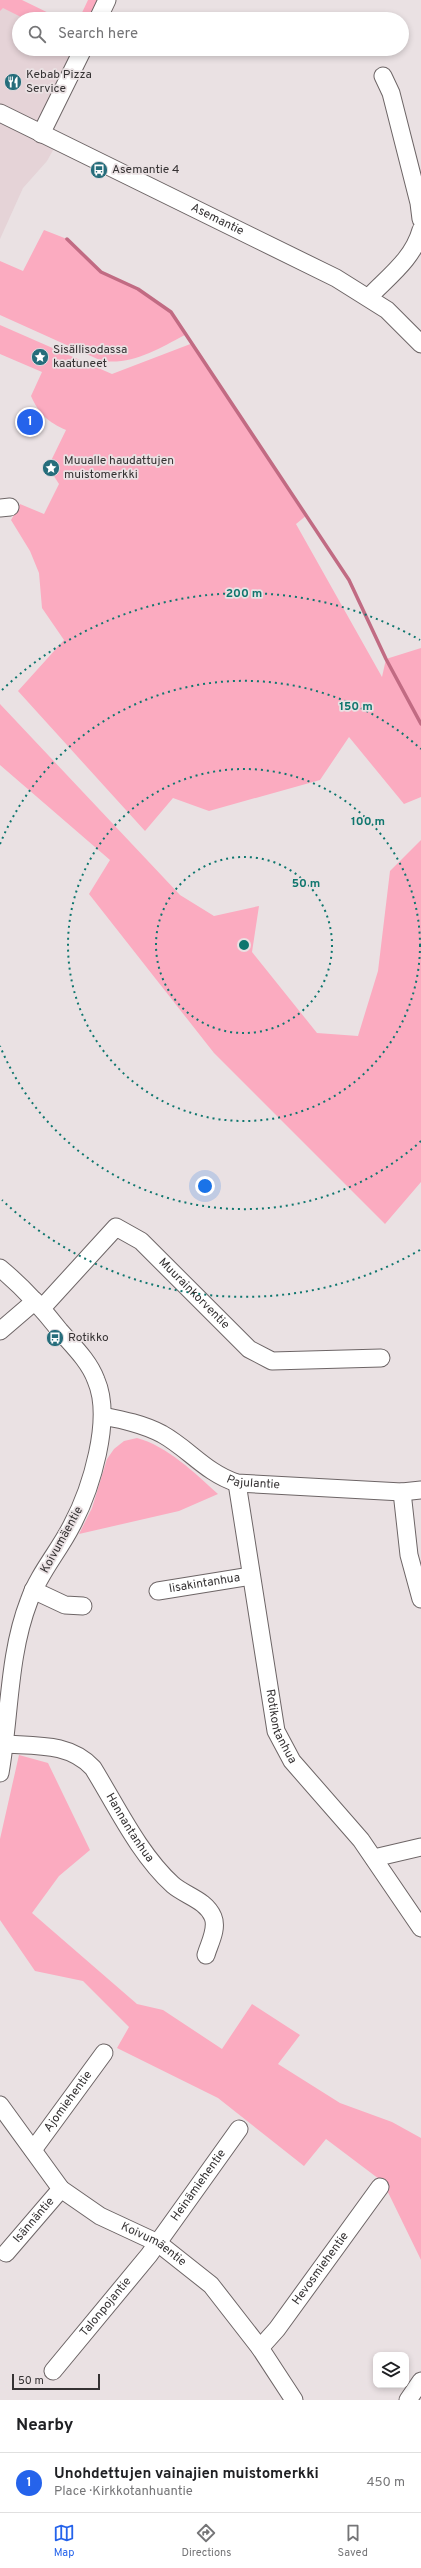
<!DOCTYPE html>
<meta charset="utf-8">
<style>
body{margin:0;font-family:Overpass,sans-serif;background:#f6f6f6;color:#202124}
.controls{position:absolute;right:12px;bottom:12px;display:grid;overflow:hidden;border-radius:8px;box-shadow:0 2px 6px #0003}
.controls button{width:36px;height:36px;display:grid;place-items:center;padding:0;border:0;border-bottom:1px solid #e0e0e0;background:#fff;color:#202124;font:20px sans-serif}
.scale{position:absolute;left:12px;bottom:10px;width:88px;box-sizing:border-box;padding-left:4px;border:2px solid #353233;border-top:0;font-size:11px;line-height:14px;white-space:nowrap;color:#353233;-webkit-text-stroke:3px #eae1e3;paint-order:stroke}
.you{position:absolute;left:205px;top:1186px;width:14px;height:14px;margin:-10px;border:3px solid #fff;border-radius:50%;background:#1a73e8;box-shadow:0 0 0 6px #1a73e833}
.badge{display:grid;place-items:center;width:26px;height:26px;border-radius:50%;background:#2563eb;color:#fff;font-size:13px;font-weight:700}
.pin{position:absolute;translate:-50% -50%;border:2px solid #fff;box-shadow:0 1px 4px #0006}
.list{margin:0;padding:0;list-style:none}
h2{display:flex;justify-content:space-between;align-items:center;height:52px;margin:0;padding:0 16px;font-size:17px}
h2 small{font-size:13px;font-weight:400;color:#757577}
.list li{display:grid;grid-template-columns:26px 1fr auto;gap:12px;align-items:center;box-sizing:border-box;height:60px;padding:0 16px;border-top:1px solid #e0e0e0}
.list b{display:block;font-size:15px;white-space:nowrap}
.list p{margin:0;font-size:13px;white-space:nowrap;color:#757577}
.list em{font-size:13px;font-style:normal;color:#757577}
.icon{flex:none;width:22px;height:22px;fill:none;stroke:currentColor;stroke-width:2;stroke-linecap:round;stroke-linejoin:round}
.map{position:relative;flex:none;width:421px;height:2400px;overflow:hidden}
.search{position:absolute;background:#fff;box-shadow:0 2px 6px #0003;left:12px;right:12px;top:12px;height:44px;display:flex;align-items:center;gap:10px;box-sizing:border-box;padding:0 14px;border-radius:22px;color:#757577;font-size:15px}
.sheet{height:112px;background:#fff}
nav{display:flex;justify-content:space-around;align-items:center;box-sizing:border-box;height:56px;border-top:1px solid #e0e0e0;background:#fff;font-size:11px;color:#757577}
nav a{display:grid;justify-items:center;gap:2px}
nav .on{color:#2563eb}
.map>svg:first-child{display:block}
.built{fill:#e5d3d7}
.green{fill:#fbabc0}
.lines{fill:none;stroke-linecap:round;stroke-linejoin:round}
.stream{stroke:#c16b83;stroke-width:3.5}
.minor-casing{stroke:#6d6566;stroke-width:19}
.minor{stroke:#fff;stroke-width:17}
.ring{fill:none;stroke:#0f766e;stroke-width:2;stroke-dasharray:2 4}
.labels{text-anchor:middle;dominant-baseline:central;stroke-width:3.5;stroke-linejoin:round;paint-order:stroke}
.poi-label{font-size:12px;fill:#353233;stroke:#eae1e3;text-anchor:start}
.street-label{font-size:12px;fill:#353233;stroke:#eae1e3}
.centre{fill:#0f766e;stroke:#eae1e3;stroke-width:2}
.ring-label{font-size:12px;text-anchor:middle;font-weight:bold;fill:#0f766e;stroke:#eae1e3;stroke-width:3.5;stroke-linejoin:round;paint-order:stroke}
</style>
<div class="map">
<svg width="421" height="2400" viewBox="0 0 421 2400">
<rect width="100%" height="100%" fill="#eae1e3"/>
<path class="built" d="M0,0L58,19H19V49H81L39,134L57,143L47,161L23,188L0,239Z"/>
<path class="green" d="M0,0H22L61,19H25L3,8L0,11Z
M88,0H98L89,19H79Z
M44,230L67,239L101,272L138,289L171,312L185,335C158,349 133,365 102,361L0,315V261L23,271Z
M0,325L112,374L193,343L307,515L296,524L382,677L386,659L421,648V797L404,804L349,737L320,780L209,811L173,798L145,831L18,691L64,640L42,608L39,573L30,551L11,520L20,504L44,514L59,484L48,467L66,430C48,422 39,414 31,396L42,372L0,354Z
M0,704L180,895L214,916L259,906L252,952L317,1033L358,1036L378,971L390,871L421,840V1182L385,1224L214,1053L89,894L110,860L0,765Z
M137,1438C167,1446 195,1473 218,1494L179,1511L79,1534L92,1508L107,1459L114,1449L124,1441Z
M19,1755L48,1763L90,1850L59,1876L32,1913L137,2004L163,2010L222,2049L252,2004L300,2035L278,2064L340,2103L392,2122L421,2138V2260L383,2182L326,2139L304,2166L218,2098L117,2048L129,2027L83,1981L35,1971L0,1920V1839Z"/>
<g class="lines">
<path class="stream" d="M67,239L101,272L138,289L171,312L349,580L386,659L421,724"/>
<defs>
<g id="minor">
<path d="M98,19L107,0"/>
<path d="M383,76L391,93L419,203L421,219"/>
<path id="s1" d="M0,113L336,278L387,310L421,344"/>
<path d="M41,134L83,49"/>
<path d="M369,297C389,276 413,259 421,230"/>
<path d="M0,508L10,507"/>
<path d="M0,1268C23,1287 42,1308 60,1331C73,1346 89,1361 96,1380C113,1419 91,1489 72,1525C59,1551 39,1573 29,1601C8,1655 10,1717 0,1773"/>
<path id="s2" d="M42,1308L116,1227L141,1241L249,1349L272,1361L381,1358"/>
<path d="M0,1331L35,1301"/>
<path id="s3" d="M103,1416C123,1420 143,1424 162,1434C189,1449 206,1473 237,1483L402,1492L421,1490"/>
<path id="s4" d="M237,1483L276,1731L292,1761L361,1840L421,1928"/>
<path d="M402,1492L409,1555L421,1599"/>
<path d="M33,1590L65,1605L83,1606"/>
<path id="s5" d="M158,1591L251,1576"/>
<path id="s6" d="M5,1744C37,1746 70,1743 93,1768C117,1807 139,1854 173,1885C186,1896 206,1900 213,1917C218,1929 209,1944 206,1955"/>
<path d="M374,1858L421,1847"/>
<path id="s7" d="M0,2105L61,2189L100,2216L158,2243L211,2285L260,2348L294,2400"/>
<path id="s8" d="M33,2150L104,2053"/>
<path id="s9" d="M6,2253L61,2189"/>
<path id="s10" d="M260,2348L277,2329L380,2187"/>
<path id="s11" d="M53,2371L149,2255L239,2129"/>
<path d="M408,2400L421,2381"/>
</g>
</defs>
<use href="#minor" class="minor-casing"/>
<use href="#minor" class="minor"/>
</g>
<g class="ring">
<circle cx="244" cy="945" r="88"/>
<circle cx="244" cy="945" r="176"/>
<path d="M421 1141A264 264 0 0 1 0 1046M0 844A264 264 0 0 1 421 749"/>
<path d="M420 1250A352 352 0 0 1 2 1200M2 690A352 352 0 0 1 420 640"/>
</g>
<defs>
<symbol id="restaurant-disc" viewBox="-11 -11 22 22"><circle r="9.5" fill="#266d7b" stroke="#eae1e3"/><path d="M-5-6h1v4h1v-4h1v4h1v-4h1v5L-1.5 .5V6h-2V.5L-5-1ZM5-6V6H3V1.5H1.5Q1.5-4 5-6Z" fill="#fff"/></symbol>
<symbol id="bus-disc" viewBox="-11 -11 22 22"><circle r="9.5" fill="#266d7b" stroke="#eae1e3"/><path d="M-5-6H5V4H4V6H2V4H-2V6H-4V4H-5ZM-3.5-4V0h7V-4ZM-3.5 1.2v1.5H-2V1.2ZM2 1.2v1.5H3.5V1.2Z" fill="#fff"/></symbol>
<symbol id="sight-disc" viewBox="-11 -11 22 22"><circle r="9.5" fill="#266d7b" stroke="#eae1e3"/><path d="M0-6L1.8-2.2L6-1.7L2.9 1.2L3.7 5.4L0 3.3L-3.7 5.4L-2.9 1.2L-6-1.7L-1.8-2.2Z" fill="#fff"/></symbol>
</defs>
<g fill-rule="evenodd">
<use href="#restaurant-disc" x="3" y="72" width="20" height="20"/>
<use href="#bus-disc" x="89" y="160" width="20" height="20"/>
<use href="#sight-disc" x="30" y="347" width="20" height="20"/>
<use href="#sight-disc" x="41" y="458" width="20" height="20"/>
<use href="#bus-disc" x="45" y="1328" width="20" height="20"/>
</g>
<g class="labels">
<g class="poi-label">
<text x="26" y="75">Kebab Pizza<tspan x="26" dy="14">Service</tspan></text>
<text x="112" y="170">Asemantie 4</text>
<text x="53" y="350">Sisällisodassa<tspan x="53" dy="14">kaatuneet</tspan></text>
<text x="64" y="461">Muualle haudattujen<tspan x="64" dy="14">muistomerkki</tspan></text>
<text x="68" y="1338">Rotikko</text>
</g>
<g class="street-label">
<text stroke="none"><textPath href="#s1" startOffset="242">Asemantie</textPath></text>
<text stroke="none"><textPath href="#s2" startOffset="213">Muurainkorventie</textPath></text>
<text stroke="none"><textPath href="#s3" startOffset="168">Pajulantie</textPath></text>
<text transform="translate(62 1540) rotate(-61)">Koivumäentie</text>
<text stroke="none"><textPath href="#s5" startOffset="47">Iisakintanhua</textPath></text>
<text stroke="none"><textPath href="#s4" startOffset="248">Rotikontanhua</textPath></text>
<text stroke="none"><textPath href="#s6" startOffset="164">Hannantanhua</textPath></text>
<text stroke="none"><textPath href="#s8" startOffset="60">Ajomiehentie</textPath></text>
<text stroke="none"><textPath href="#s11" startOffset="236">Heinämiehentie</textPath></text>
<text stroke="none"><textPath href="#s9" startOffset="43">Isännäntie</textPath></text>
<text stroke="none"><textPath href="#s7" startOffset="212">Koivumäentie</textPath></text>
<text stroke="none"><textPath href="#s10" startOffset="100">Hevosmiehentie</textPath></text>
<text stroke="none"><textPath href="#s11" startOffset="83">Talonpojantie</textPath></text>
</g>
</g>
<circle cx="244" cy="945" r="6" class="centre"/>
<g class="ring-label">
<text x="244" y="597">200 m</text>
<text x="356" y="710">150 m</text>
<text x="368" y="825">100 m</text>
<text x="306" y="887">50 m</text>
</g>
</svg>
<div class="controls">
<button><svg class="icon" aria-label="layers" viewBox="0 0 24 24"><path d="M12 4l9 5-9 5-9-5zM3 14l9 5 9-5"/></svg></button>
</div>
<div class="scale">50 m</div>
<div class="you"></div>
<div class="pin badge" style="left:30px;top:422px">1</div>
<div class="search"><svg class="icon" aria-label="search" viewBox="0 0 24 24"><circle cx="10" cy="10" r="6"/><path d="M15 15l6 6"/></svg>Search here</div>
</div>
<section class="sheet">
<h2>Nearby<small></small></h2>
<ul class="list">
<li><span class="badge">1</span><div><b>Unohdettujen vainajien muistomerkki</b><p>Place · Kirkkotanhuantie</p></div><em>450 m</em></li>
</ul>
</section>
<nav>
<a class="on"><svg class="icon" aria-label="map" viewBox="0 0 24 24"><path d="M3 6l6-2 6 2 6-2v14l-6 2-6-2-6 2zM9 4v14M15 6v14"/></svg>Map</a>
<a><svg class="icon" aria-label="directions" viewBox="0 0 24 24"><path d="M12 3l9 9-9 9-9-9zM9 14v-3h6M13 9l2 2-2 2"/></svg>Directions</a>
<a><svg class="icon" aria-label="saved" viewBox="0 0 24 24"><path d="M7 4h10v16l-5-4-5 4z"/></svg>Saved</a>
</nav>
